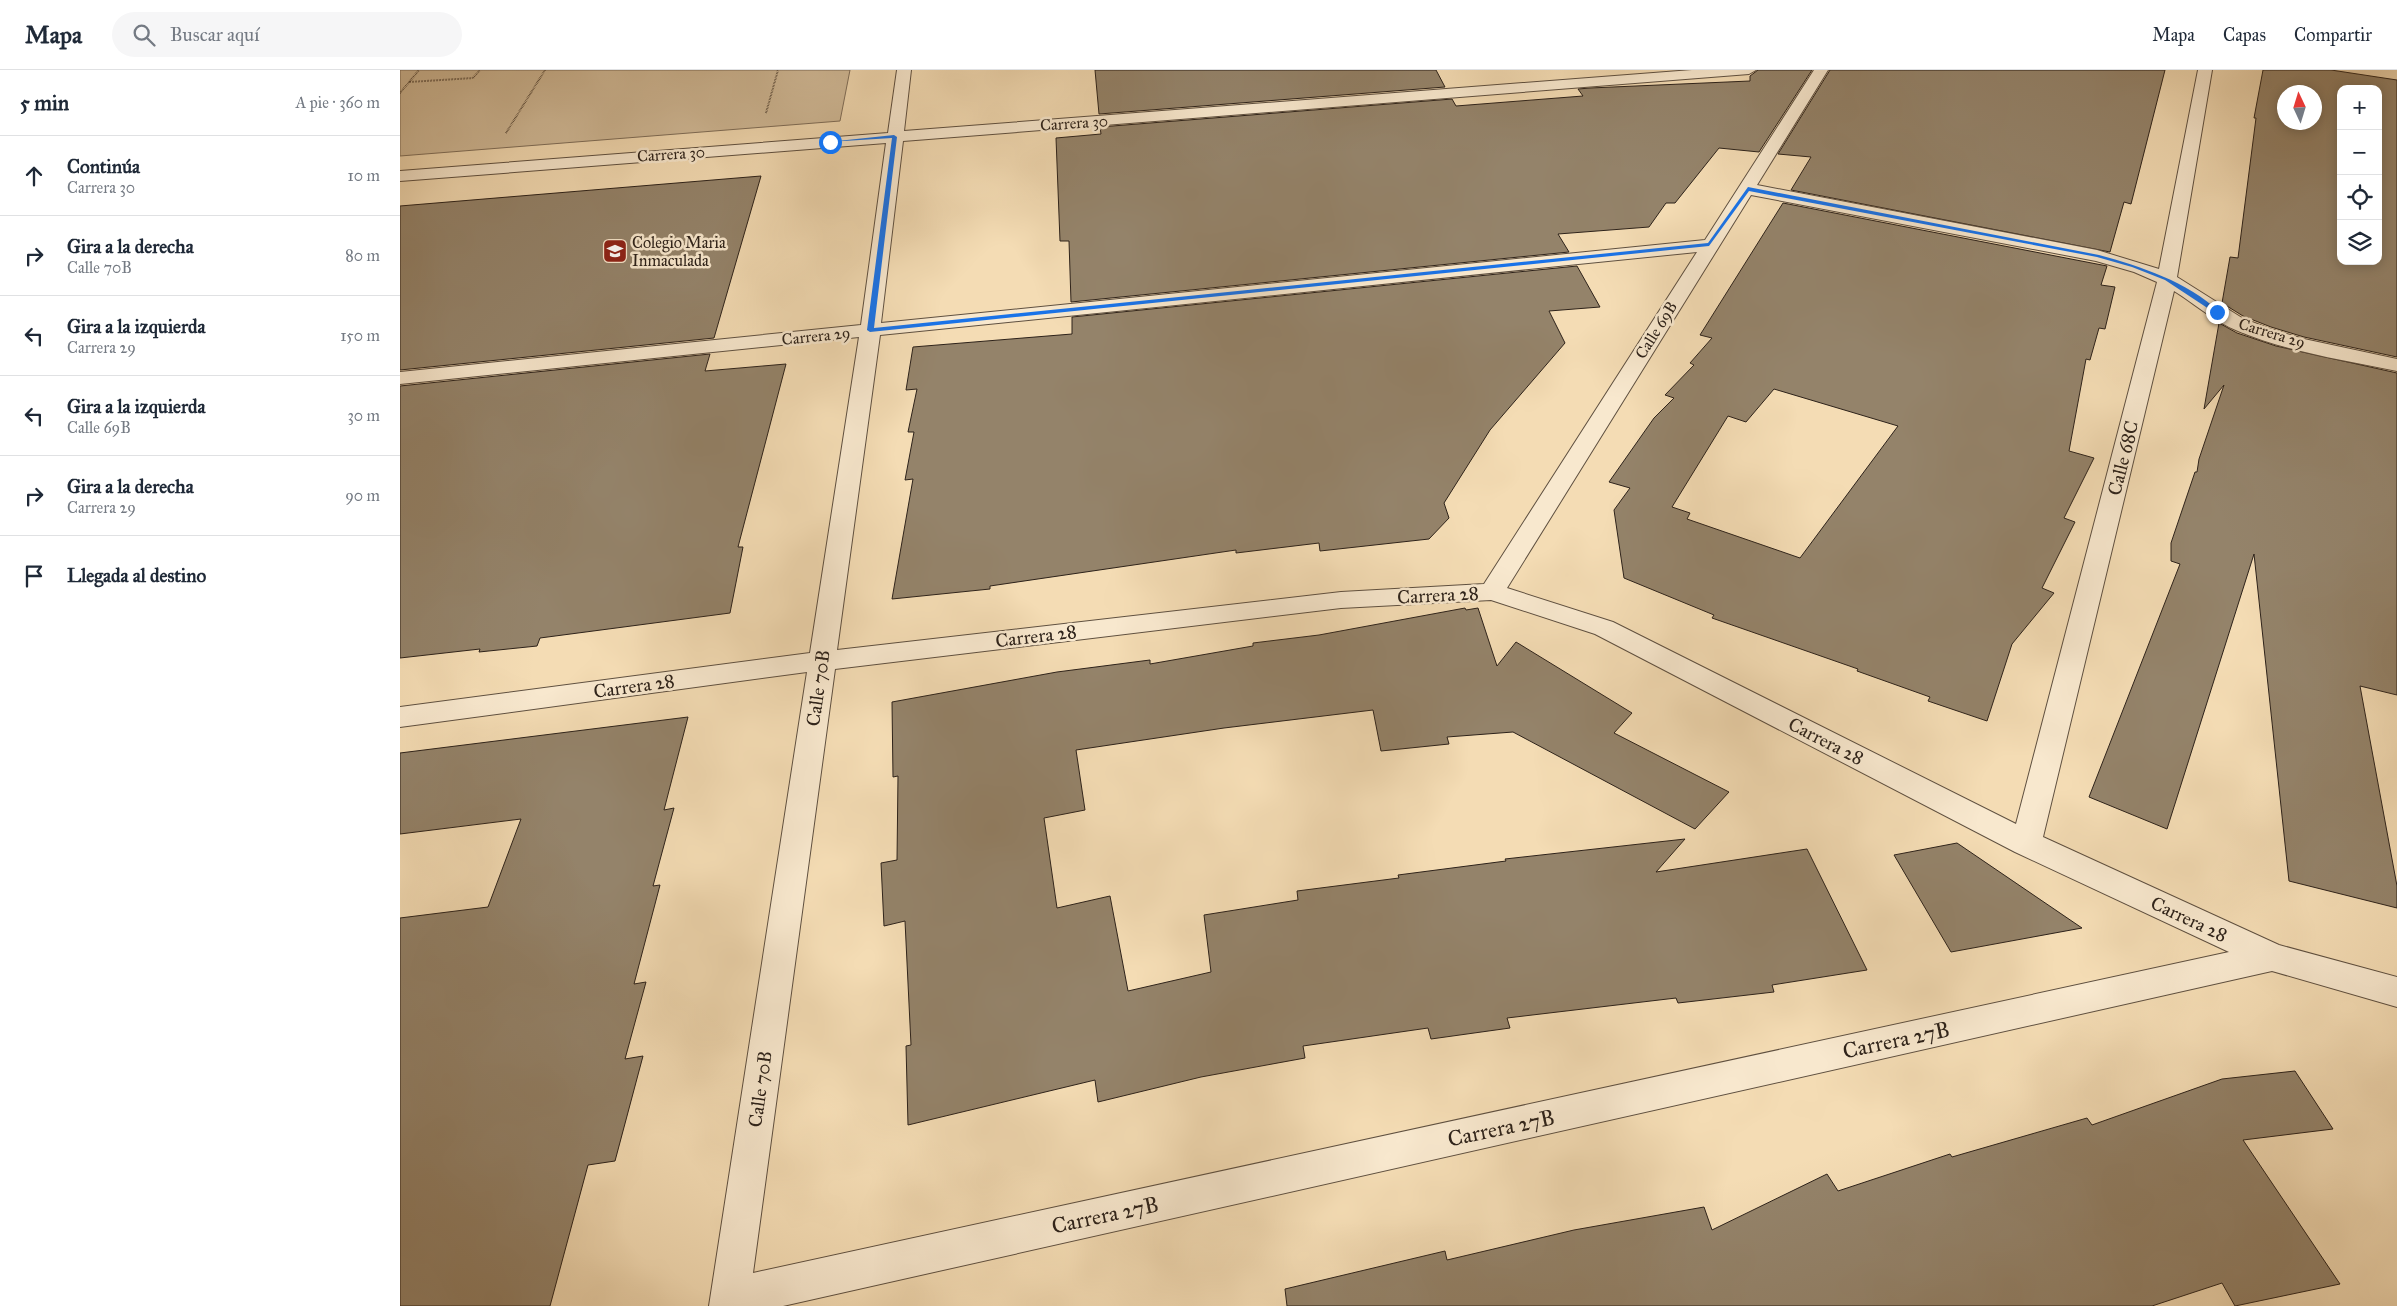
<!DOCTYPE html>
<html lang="es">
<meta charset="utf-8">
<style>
body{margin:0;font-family:"IM FELL Great Primer",serif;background:#f6f6f7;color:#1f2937}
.controls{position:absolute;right:15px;top:15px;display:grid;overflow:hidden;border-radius:10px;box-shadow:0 2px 12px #0003}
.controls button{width:45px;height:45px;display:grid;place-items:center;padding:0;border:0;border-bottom:1px solid #e0e1e3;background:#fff;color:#1f2937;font:25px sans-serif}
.compass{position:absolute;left:1877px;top:15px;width:45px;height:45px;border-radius:50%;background:#fff;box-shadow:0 2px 12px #0003;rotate:356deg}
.stop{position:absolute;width:15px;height:15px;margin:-11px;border:4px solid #1a73e8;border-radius:50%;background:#fff}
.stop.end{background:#1a73e8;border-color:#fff;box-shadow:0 1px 5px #0008}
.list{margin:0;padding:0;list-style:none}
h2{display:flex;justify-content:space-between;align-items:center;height:65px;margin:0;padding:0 20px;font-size:21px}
h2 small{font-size:16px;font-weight:400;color:#747a83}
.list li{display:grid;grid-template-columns:32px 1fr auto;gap:15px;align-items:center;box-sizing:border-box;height:80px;padding:0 20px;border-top:1px solid #e0e1e3}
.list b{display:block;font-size:19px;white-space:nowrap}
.list p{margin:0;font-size:16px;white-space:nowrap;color:#747a83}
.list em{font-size:16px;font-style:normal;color:#747a83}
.icon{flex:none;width:28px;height:28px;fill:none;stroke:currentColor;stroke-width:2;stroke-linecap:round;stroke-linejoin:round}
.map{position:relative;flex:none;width:1997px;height:1236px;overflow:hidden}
header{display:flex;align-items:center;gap:30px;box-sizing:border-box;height:70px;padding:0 25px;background:#fff;border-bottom:1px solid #e0e1e3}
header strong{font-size:24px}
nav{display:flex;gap:28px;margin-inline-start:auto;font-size:18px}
.search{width:350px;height:45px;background:#f6f6f7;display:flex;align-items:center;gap:12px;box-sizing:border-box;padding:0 18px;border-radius:28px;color:#747a83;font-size:19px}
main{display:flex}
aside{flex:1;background:#fff}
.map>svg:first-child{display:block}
.green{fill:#d2bc9a;stroke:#806f5a}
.building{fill:#94836a;stroke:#2d221a;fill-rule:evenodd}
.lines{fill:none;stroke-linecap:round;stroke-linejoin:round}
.minor-casing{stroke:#5f5040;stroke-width:2}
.path{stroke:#2d221a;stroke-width:2;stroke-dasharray:0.5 1;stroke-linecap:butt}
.minor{fill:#f8e8ce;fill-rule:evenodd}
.route{fill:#1a73e8}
.labels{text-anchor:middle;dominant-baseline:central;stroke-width:5;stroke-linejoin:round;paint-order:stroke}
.far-street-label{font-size:16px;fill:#2d221a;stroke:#f8e8ce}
.far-poi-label{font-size:16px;fill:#2d221a;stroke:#f8e8ce;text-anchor:start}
.street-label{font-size:19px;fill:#2d221a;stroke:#f8e8ce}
.near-street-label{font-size:22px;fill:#2d221a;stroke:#f8e8ce}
</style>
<header>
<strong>Mapa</strong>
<div class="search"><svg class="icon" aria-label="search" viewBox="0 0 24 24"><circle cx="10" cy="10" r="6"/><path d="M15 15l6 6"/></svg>Buscar aquí</div>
<nav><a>Mapa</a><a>Capas</a><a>Compartir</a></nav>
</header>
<main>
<aside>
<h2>5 min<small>A pie · 360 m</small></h2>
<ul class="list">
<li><svg class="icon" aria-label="ahead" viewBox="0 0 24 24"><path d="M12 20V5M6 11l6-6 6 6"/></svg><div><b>Continúa</b><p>Carrera 30</p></div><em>10 m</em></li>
<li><svg class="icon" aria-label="right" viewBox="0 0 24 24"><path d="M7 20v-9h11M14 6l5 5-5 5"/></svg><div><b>Gira a la derecha</b><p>Calle 70B</p></div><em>80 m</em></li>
<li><svg class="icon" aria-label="left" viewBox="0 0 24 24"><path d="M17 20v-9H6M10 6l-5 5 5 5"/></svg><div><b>Gira a la izquierda</b><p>Carrera 29</p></div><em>150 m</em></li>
<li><svg class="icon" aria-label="left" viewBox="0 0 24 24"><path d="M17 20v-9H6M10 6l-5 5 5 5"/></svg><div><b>Gira a la izquierda</b><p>Calle 69B</p></div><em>30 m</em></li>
<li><svg class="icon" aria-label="right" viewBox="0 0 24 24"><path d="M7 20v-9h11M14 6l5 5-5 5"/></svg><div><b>Gira a la derecha</b><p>Carrera 29</p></div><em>90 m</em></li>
<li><svg class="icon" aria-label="arrive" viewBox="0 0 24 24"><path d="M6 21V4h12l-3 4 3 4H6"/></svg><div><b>Llegada al destino</b></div></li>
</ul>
</aside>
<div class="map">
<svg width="1997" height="1236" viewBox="0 0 1997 1236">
<rect width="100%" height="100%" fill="#f4dcb4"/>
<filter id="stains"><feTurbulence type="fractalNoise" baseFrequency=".004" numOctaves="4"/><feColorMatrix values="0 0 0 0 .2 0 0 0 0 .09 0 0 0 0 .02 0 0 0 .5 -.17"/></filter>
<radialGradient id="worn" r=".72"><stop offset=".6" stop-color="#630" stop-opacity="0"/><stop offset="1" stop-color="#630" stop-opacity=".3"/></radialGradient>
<path class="green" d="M0,0H450L440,51L0,86Z"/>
<path class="building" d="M695,0H1036L1045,17L699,44Z
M1358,0H1412L1359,82L1319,78L1275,133H1266L1249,157L1158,164L1169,182L671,232L669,171H660L656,68L701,64L700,57L1052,29L1056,36L1183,26L1178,19L1190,18L1350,11V6Z
M1430,0H1765L1731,134L1724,132L1710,182L1391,120L1411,87L1378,84Z
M1863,0H1931L1997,10V287L1904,267L1871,257L1843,246L1822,233L1830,187L1838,188L1856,48H1854ZM1941,19H1978V191H1941ZM1884,22H1914V52H1884Z
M361,106L314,268L0,300V136Z
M1383,133L1707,196L1701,215L1715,217L1705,259L1699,258L1690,290L1686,289L1669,381L1694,388L1664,448L1675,452L1642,518L1654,523L1612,574L1587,651L1528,631L1530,627L1457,601L1458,599L1312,548L1314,545L1224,508L1214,440L1230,418L1209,412L1254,348L1274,328L1265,325L1294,295L1290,293L1312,268L1300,265ZM1374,319L1498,356L1400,488L1287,449L1290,443L1272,437L1328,346L1346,352Z
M1177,196L1200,237L1149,241L1165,273L1090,360L1044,433L1049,448L1029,469L920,481L919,473L836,483V480L590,516V519L492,529L513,409L505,410L514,362H508L517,319L506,320L513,277L672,264V247Z
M1819,253L1837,263L1876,276L1997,303V625L1960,616L1997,816V838L1889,811L1854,484L1767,759L1689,727L1780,494L1771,491V473L1795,402H1797L1799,389L1824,315L1804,339Z
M310,284L305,301L386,294L338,477H343L330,543L140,568L137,576L79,582L80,579L0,588V316Z
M1065,538L1066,540L1078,538L1097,596L1116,572L1232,643L1214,663L1329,722L1295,759L1113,662L1047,667L1049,674L981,681L973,640L824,658L676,680L685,740L644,748L657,838L710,826L728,921L811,902L804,845L898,830L897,821L999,808L998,805L1106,791L1105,789L1285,769L1256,802L1407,779L1467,900L1372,915L1374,922L1278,933L1276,928L1107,948L1110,958L1031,969L1028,958L903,976L905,988L801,1007L698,1032L695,1010L508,1055L506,976L511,975L505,851L484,856L481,793L497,790L498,706L493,707L492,632L657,602L750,590V594L853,576V573L919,565Z
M288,647L264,740L274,738L253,816L260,815L234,914L246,912L225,989L243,986L215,1091L188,1095L150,1236H0V848L88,837L121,749L0,764V683Z
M1557,773L1682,858L1551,882L1494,785Z
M1895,1001L1933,1059L1843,1070L1940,1214L1835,1236L1822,1213L1752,1236H887L885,1219L1045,1181L1047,1190L1174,1160L1304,1137L1312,1160L1427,1104L1438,1121L1550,1084L1552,1087L1687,1048L1692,1055L1822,1009Z"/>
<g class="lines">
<defs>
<path id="minor" d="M497,0H511L504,61L1292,0H1356L1349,4L503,71L481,253L1305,170L1414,0H1428L1357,115L1697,180L1759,199L1798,0H1812L1777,207L1842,248L1870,259L1904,269L1997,289V301C1944,290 1888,282 1838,261C1815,252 1795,234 1774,221L1643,767L1879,875L1997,907V937L1872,901L383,1236H309L407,602L0,657V637L410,583L459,267L0,314V302L461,255L486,73L0,111V101L488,63ZM1351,125L1696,191L1734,202L1757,212L1616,754L1213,552L1107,518ZM1297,182L1084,514L941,522L437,580L480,265ZM1091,530L1195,564L1615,782L1829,882L353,1203L435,599L941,538Z"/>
</defs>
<use href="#minor" class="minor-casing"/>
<path class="path" d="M9,12L73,8L80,0
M0,23L19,0
M366,43L378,0
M106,63L145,0"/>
<use href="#minor" class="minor"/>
</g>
<path class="route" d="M494,65L497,67L474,258L1308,173L1348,117L1699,185C1742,197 1786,211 1820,242L1815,243L1765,210L1732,197L1697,187L1349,121L1309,176L470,262L467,260L492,68L428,72Z"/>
<defs>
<symbol id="school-square" viewBox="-11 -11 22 22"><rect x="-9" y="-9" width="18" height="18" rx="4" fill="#8f2418" stroke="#f8e8ce"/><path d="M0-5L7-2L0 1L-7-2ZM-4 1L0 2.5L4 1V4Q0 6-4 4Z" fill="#fff"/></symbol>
</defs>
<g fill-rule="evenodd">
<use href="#school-square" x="201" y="167" width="28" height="28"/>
</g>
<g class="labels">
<g class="far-street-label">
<text transform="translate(674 53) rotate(-4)">Carrera 30</text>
<text transform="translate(271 84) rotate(-4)">Carrera 30</text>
<text transform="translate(1256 260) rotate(-58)">Calle 69B</text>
<text transform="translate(1872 263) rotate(17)">Carrera 29</text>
<text transform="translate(416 266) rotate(-6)">Carrera 29</text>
</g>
<g class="far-poi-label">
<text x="232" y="172">Colegio Maria<tspan x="232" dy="18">Inmaculada</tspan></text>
</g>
<g class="street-label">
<text transform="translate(1723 388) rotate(-76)">Calle 68C</text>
<text transform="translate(1038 525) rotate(-3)">Carrera 28</text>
<text transform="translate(636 566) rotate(-7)">Carrera 28</text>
<text transform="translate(234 616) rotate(-8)">Carrera 28</text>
<text transform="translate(418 618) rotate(-82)">Calle 70B</text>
<text transform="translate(1426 671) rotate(27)">Carrera 28</text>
<text transform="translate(1789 849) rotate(25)">Carrera 28</text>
<text transform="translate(360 1019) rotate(-82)">Calle 70B</text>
</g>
<g class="near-street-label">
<text transform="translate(1496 970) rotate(-12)">Carrera 27B</text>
<text transform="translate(1101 1058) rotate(-12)">Carrera 27B</text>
<text transform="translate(705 1145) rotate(-12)">Carrera 27B</text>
</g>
</g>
<rect width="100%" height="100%" filter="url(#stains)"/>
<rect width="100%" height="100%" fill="url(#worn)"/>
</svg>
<div class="controls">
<button>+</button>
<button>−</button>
<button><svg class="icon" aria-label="locate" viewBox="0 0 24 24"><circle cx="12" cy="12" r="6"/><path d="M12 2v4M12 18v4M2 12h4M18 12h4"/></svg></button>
<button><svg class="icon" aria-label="layers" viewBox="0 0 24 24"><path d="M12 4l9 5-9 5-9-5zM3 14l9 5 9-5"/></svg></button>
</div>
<svg class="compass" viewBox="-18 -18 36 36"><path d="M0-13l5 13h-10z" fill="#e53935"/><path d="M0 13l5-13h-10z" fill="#747a83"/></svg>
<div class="stop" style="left:430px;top:72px"></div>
<div class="stop end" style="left:1817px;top:242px"></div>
</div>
</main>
